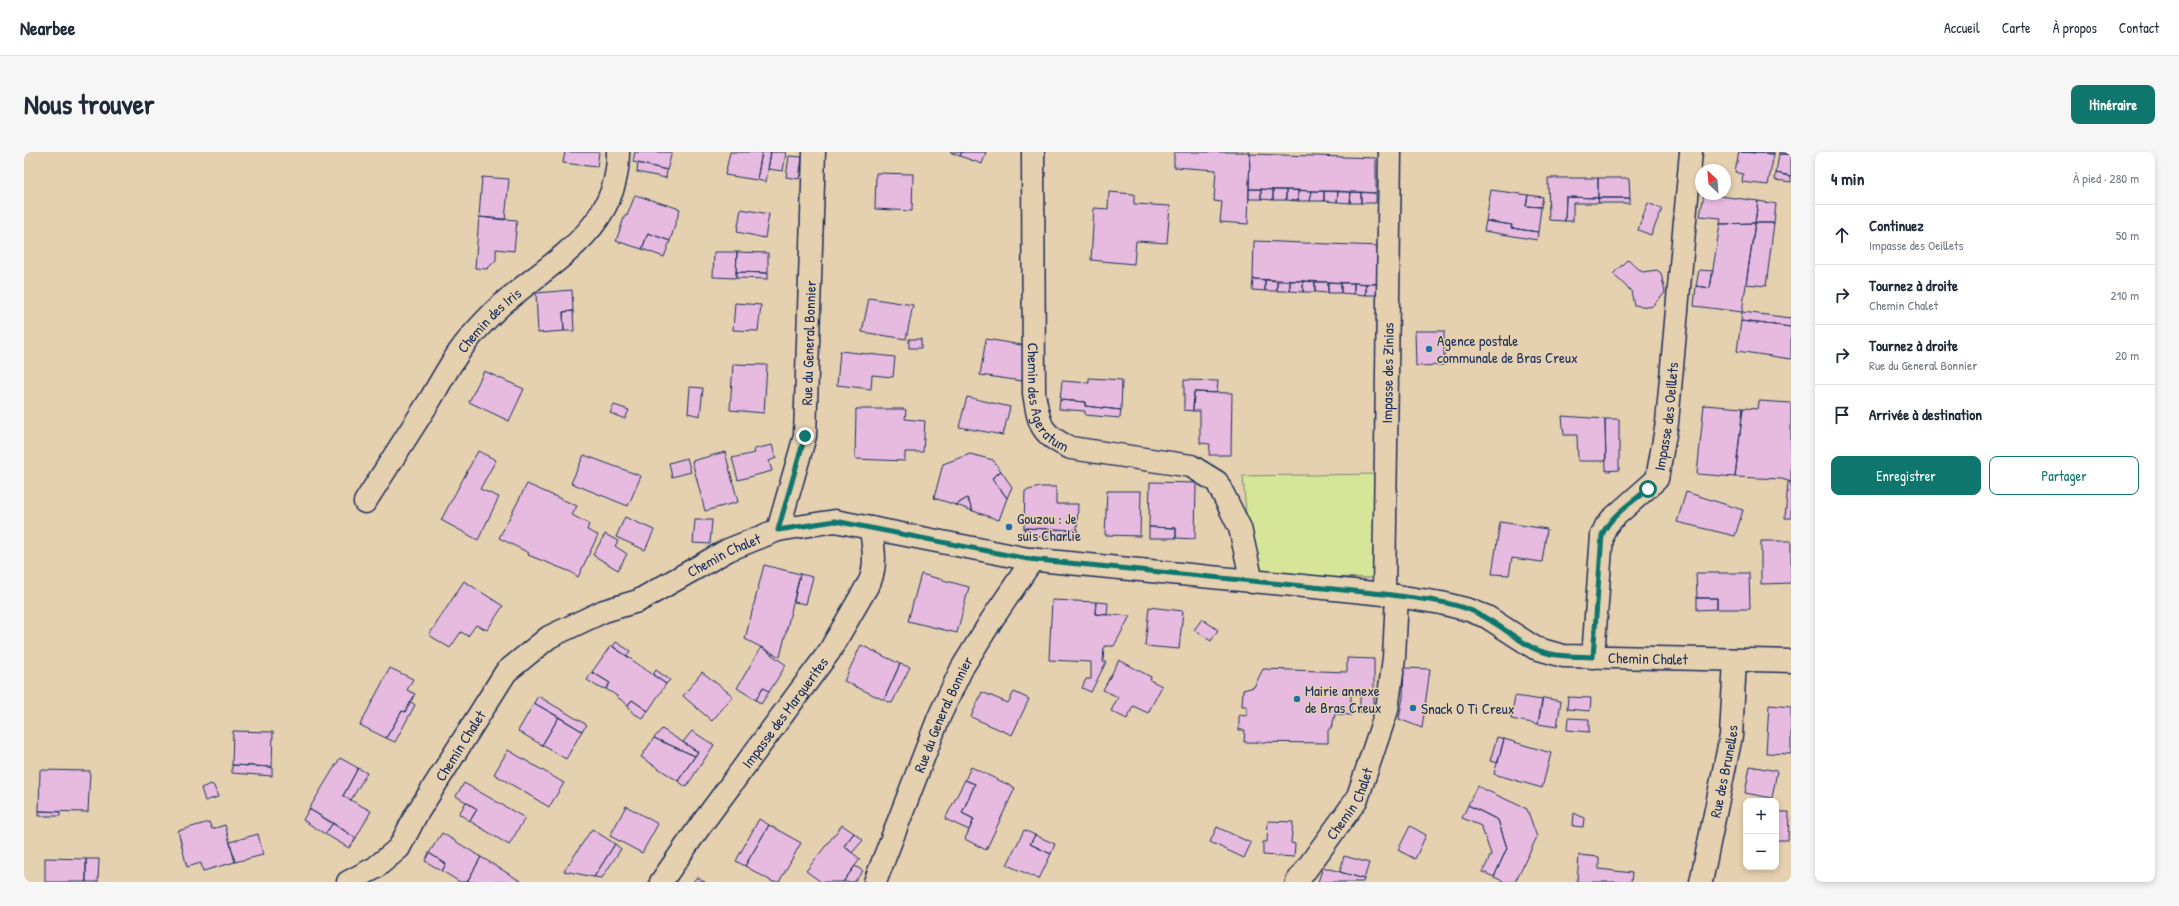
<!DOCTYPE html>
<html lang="fr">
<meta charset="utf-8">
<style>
body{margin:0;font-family:"Patrick Hand",sans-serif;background:#f6f6f7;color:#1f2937}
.controls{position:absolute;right:12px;bottom:12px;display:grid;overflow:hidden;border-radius:8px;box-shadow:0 2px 6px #0003}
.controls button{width:36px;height:36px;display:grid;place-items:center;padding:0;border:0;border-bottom:1px solid #e0e1e3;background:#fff;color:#1f2937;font:20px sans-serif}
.compass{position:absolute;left:1671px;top:12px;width:36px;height:36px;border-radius:50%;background:#fff;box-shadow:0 2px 6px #0003;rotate:334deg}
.stop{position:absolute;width:12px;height:12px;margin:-9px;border:3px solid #0f766e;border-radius:50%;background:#fff}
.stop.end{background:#0f766e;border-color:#fff;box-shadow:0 1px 4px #0008}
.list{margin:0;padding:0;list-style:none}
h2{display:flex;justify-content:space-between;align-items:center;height:52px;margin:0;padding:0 16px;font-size:17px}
h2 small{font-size:13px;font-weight:400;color:#747a83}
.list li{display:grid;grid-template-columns:26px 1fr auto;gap:12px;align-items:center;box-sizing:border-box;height:60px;padding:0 16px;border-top:1px solid #e0e1e3}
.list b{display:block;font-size:15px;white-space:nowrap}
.list p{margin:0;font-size:13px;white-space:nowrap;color:#747a83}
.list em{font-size:13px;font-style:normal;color:#747a83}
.actions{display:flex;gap:8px;padding:12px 16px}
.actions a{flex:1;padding:9px 0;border:1px solid #0f766e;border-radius:8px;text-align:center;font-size:14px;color:#0f766e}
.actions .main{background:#0f766e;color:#fff}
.icon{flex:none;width:22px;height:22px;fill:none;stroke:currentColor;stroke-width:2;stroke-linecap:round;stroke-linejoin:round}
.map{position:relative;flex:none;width:1767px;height:730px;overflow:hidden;border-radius:8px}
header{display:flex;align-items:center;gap:24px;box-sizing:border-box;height:56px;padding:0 20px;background:#fff;border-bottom:1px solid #e0e1e3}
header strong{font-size:19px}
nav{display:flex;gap:22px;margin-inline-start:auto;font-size:14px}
.intro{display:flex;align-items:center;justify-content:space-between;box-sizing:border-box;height:96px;padding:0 24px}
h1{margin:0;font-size:28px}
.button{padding:10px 18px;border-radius:8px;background:#0f766e;color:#fff;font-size:14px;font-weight:700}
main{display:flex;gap:24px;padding:0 24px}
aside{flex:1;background:#fff;border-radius:8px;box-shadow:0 2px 6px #0003}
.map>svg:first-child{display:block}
.green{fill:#d6e598;stroke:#788a7b}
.building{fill:#e7bbe0;stroke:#1b2f5e}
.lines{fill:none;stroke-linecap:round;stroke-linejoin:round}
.street-casing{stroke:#1b2f5e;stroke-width:25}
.street{stroke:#e5d0af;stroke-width:22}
.route{stroke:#0f766e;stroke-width:5}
.poi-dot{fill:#1f6fb2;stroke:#e5d0af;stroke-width:1.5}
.labels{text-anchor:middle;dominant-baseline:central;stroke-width:3;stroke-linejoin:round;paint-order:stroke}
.street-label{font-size:15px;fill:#1b2f5e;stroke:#e5d0af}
.poi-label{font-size:15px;fill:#1b2f5e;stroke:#e5d0af;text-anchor:start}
</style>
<header>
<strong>Nearbee</strong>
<nav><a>Accueil</a><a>Carte</a><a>À propos</a><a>Contact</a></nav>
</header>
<div class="intro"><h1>Nous trouver</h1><a class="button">Itinéraire</a></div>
<main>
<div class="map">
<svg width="1767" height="730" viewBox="0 0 1767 730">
<rect width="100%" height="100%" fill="#e5d0af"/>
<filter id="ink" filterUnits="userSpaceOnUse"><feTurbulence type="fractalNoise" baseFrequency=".025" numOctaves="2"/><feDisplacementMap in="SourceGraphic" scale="8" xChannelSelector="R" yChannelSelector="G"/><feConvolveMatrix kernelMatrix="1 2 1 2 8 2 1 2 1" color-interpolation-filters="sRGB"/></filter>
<g filter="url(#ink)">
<path class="green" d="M1357,322L1356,426L1227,424L1219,324Z"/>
<path class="building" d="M541,0H575L573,15L539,11Z
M611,0H648L643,18L609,10Z
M706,0H738L733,28L701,23Z
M738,0H747L742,30L733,28Z
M747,0H762L759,19L744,17Z
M926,0H938L936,4Z
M938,0H962L958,12L936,4Z
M1150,0H1226L1224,72L1196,70L1198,50L1190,49L1192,18L1150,15Z
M1715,0L1750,2L1744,33L1718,30L1719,22L1711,20Z
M1718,0H1750V2Z
M1756,0H1767V2H1755Z
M1226,2L1352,6V41L1225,37Z
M1755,2H1767V24L1752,21Z
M765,4L778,5L775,27L762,25Z
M614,11L643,18L642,26L613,20Z
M852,21L889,22L888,59L851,57Z
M1752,21L1767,24V30L1751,28Z
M458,25L485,27L481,68L455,65Z
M1524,26H1574V46L1542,45L1541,69L1525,68Z
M1574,26H1605L1606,46H1574Z
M1225,37H1237V47H1225Z
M1237,37L1249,38V48L1237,47Z
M1249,38H1262V48H1249Z
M1262,38H1274V49L1262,48Z
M1274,38L1288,39L1286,49H1274Z
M1467,38L1504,43L1502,54L1517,55L1514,80L1487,76L1488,73L1462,69Z
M1288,39H1300V49H1286Z
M1300,39H1314L1313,50L1300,49Z
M1314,39L1327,40L1326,51L1313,50Z
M1085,40L1110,42V52L1146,54L1143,91L1112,89L1110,112L1067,108L1070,56L1084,57Z
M1327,40H1337V51H1326Z
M1337,40L1352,41V51H1337Z
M1680,42L1734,49L1731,71L1696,72L1697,66L1676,64Z
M611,43L656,57L646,89L624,81L618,97L592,89L601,63L603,64Z
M1504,43L1519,45L1517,55L1502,54Z
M1542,45L1574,46L1575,51H1549V69H1541Z
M1574,46H1606V51H1575Z
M1734,49L1752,52L1750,71H1731Z
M1624,51L1638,57L1627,83L1614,78Z
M717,57L745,62L741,86L713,80Z
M455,65L493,68L490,99L472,97V108L463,117L451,116Z
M1462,69L1488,73L1487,76L1514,80L1513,88L1460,79Z
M1731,71H1750L1742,134L1722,132Z
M1731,71L1718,160L1670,154L1672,134L1686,136L1696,72Z
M624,81L646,89L640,105L618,97Z
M1230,89L1355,94L1356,132L1229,127Z
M690,100H713L712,126L689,125Z
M713,100L744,101V121L712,120Z
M1604,107L1618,120L1633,118L1637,121L1641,141L1627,155L1610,153L1607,139L1589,122Z
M1675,118L1689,119L1686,136L1672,134Z
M712,120L744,121V127L712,126Z
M1229,127L1241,128V139L1228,138Z
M1241,128L1253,129V139H1241Z
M1253,129H1266V139H1253Z
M1266,129H1279V140L1266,139Z
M1279,129L1291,130V140H1279Z
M1291,130H1304V141L1291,140Z
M1304,130L1317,131V141H1304Z
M1317,131H1330V142L1317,141Z
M1330,131L1342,132V143L1330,142Z
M1342,132H1356L1355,143H1342Z
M548,138L549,159L539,160L540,179L514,181L512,141Z
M845,146L889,153L882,187L838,180Z
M711,151L737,153L734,179L709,178Z
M549,159L550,179H540L539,160Z
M1718,160L1767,166V175L1717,169Z
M1717,169L1767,175V207L1713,199Z
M1391,179H1420V213L1392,214Z
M885,187H897V196H885Z
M962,187L1003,194L998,229L956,223Z
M816,199L871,205L869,225L848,223L847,237L813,233Z
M709,212L743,213L740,261L706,258Z
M460,219L500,237L485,269L445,250Z
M1065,226L1098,228L1097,258L1061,254V250L1036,248L1038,229L1065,231Z
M1160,228L1194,229L1193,241L1170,240L1169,259L1160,258Z
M666,235L679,236L676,264L664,261Z
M1170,240L1208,241L1207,303H1185L1186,292L1176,291V259H1169Z
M943,245L986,255L979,283L935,275Z
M1036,248L1061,250V254L1097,258L1096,266L1061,263V259L1035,257Z
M1735,249L1767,251V330L1758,327L1711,325L1719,256L1734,257Z
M590,253L605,258L601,267L586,261Z
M1680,253L1719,256L1711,325L1673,322Z
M832,257H879L882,258L881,267L901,269L899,300H881V309L831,307Z
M1538,264L1581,267L1582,309H1554L1553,283H1540Z
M1581,267H1595V318L1582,319Z
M748,293L752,306L745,309L748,319L714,328L708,306L731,301L730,297Z
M454,299L472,308L456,337L475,345L454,388L417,368Z
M701,300L714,350L681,359L668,309Z
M946,302L969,308L977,319L968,326L983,346L975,368L949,359L943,346L932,353L910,346L919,312Z
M560,303L617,324L604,354L547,331Z
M663,306L667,320L648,325L645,311Z
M977,319L988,335L983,346L968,326Z
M1126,330L1172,331L1171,387L1152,386V376L1125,375Z
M1764,330H1767V366H1761Z
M503,332L553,354L548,363L565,372L563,378L574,383L554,425L547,420L504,403L505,401L475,386Z
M1016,335H1032V352H1054L1053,378L1000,376L1001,339Z
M1083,339H1117L1116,384L1081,383Z
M1662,340L1719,358L1711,384L1653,370Z
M943,346L949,359L932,353Z
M601,365L630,378L621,398L592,385Z
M671,368H688L686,392L669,391Z
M1476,370L1523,377L1518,410L1488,406L1485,423L1468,422Z
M1125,375L1152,376V386H1125Z
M1000,376L1053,378V386L1001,384Z
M581,382L594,389L591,394L603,402L594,418L569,403Z
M1737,389H1767V431L1737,432Z
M740,413L776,422L756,505L721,487Z
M1672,421H1725L1726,457H1693V446H1673Z
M776,422L789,425L782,452L770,450Z
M897,422L945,435L933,481L884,469Z
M440,429L479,454L463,478L452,473L444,484L437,480L426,496L405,483Z
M1673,446H1693V457L1673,458Z
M1028,448L1072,450L1071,462L1106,464L1090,494H1080L1079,510H1082L1067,540L1058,536L1062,527H1067V510L1025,508Z
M1072,450L1084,451L1083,463L1071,462Z
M1125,455L1159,459L1155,497L1121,494Z
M1178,467L1194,478L1187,489L1170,478Z
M592,490L606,499L603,504L589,495Z
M587,493L642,532L624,559L608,548L604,553L593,545V544L582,537L586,531L568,520Z
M837,493L876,512L860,548L820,529Z
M737,495L762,513L745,540L739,535L732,548L713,536Z
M1323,506L1350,507V560H1336V541H1327V563L1311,562L1308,575L1304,578V591L1220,590L1221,578H1215V563L1223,564V554H1218L1219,538L1230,535L1239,517L1323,520Z
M1095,508L1127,525L1126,528L1138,534L1124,561L1109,554L1103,567L1087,559L1094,545L1079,538Z
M876,512L886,515L868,551L860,548Z
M366,516L389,527L383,538L391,542L381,560L378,559L362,586L336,573Z
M1380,516L1406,517L1398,576L1375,567L1379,545Z
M632,518L646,528L642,532L629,523Z
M568,520L586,531L582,537L574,535L563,528Z
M678,520L709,544L688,569L659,544Z
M739,535L745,540L737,552L732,548Z
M958,540L984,551L990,540L1005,547L988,583L947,565Z
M514,544L563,573L558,579L510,551Z
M1491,544L1518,548L1514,572L1487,567Z
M1544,545L1567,546L1566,559L1543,557Z
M1519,546L1537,549L1533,575L1514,572Z
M608,548L624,559L619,567L608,560L604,553Z
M387,550L391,553L371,590L362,586L378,559L381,560Z
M510,551L535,565L518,593L494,579Z
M1745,553L1767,555V602L1742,601Z
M535,565L558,579L542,607L518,593Z
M1544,566L1565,567V580L1543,578Z
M638,577L674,600L671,604L630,586Z
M209,579L249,580L248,615L208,613Z
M668,579L690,593L662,635L654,629L674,600L659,590Z
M1473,585L1480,587L1474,611L1466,609Z
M630,586L671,604L654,629L617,605Z
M1480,587L1527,601L1518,636L1470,622Z
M484,598L540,631L525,655L470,622Z
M316,606L334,616L319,644L347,659L332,686L285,657Z
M208,613L248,615V624L208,621Z
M1726,614L1753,619L1748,646L1721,641Z
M947,615L991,636L962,698L941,687L950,667L938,661L951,632L941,628Z
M334,616L343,621L327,648L319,644Z
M16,618L66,619L64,660L15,659Z
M941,628L951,632L938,661L950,667L945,678L921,667Z
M440,631L501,666L485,693L446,669L453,657L432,644Z
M187,632L190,634L194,645L181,649L177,636Z
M1453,634L1503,657L1513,685L1491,730H1481L1470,725L1483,696L1474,668L1444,653Z
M442,650L453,657L446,669L435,662Z
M1444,653L1474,668L1483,696L1470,725L1459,720L1467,702L1457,674L1438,666Z
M602,654L634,672L618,701L586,684Z
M285,657L309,671L301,682L279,668Z
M15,659L36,660V664H15Z
M1752,660H1765L1764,688H1752Z
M1550,661L1560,666L1559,675L1549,674Z
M735,667L745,673L721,714L712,709Z
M1244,669L1269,670L1267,691L1271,692L1270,705L1239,703V690H1243Z
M185,670L188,677L201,673L211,710L179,719L177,711L163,715L154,679Z
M309,671L332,686L325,696L301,682Z
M745,673L777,691L755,730H749L721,714Z
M818,673L830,681L820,694L836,707L819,730H797L782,719Z
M1386,674L1402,683L1391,707L1374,698Z
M1193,675L1227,691L1220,706L1186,690Z
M568,677L591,692L570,725L540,719Z
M1000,678L1011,683L1006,692L1027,702L1015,727L983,713Z
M418,681L457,705L443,730H436L418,719L422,712L405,701Z
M830,681L839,688L828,701L820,694Z
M234,682L239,703L211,710L206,690Z
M1011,683L1031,692L1027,702L1006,692Z
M591,692L597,697L578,726L570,725Z
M405,701L422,712L418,719L401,709Z
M1555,703L1575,705V717L1608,721L1607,730H1553Z
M1320,704L1345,711L1340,727L1316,720Z
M457,705L498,730H443Z
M21,706L62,707V730H21Z
M62,707H75L74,730H62Z
M831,714L839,719L830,730H819Z
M1299,715L1340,727L1339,730H1294Z
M673,725L681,730H669Z"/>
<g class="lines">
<defs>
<g id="street">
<path id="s1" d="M1009,0L1010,241C1015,272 1016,283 1047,296L1167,314L1193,330L1216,376L1228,430"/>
<path id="s2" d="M341,350C363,316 384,282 406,248C416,231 426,212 438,196C448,182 474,154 488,144C537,104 595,72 594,0"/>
<path id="s3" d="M754,378L781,284L790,0"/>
<path id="s4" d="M1360,442L1366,0"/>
<path id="s5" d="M1569,505L1578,383L1582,374L1588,367L1633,327L1643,271L1667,0"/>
<path id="s6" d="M324,730L351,716L375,696L392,663L482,520L525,485L580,459L614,449L704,398L754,378L811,369L1004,407L1360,442L1417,451L1445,458L1463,465L1511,496L1539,504L1767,509"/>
<path id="s7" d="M637,730L674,677L805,500L846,429C853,412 849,395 847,376"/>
<path id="s8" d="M851,730L915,565L938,516L967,469L1009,407"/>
<path id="s9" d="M1273,730L1333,647L1363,558L1370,506L1373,444"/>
<path id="s10" d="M1677,730L1707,584L1711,508"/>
</g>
</defs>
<use href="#street" class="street-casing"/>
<use href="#street" class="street"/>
</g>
</g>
<g class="lines" filter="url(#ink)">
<path class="route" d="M781,284L754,378L811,369L1004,407L1360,442C1388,446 1420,448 1446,458C1469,467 1487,484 1509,496C1527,505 1549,504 1569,505L1578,383C1586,364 1608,350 1624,337"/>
</g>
<g class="poi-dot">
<circle cx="1405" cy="197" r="4"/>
<circle cx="985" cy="375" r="4"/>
<circle cx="1273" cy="547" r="4"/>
<circle cx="1389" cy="556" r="4"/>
</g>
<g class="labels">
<g class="street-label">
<text stroke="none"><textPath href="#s2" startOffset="221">Chemin des Iris</textPath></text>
<text stroke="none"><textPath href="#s3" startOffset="191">Rue du General Bonnier</textPath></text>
<text stroke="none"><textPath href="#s4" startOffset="221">Impasse des Zinias</textPath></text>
<text stroke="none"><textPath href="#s1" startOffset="250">Chemin des Ageratum</textPath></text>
<text stroke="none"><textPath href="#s5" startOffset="265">Impasse des Oeillets</textPath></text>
<text stroke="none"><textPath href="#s6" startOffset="517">Chemin Chalet</textPath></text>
<text stroke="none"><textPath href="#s6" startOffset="1466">Chemin Chalet</textPath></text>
<text stroke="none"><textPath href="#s7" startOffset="210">Impasse des Marguerites</textPath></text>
<text stroke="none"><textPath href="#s8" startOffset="181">Rue du General Bonnier</textPath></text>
<text stroke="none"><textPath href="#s6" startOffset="181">Chemin Chalet</textPath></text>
<text stroke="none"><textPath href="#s10" startOffset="113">Rue des Brunelles</textPath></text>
<text stroke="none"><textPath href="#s9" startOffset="95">Chemin Chalet</textPath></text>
</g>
<g class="poi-label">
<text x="1413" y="188">Agence postale<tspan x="1413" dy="17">communale de Bras Creux</tspan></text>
<text x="993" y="366">Gouzou : Je<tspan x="993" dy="17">suis Charlie</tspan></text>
<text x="1281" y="538">Mairie annexe<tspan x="1281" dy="17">de Bras Creux</tspan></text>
<text x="1397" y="556">Snack O Ti Creux</text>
</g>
</g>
</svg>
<div class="controls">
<button>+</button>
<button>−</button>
</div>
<svg class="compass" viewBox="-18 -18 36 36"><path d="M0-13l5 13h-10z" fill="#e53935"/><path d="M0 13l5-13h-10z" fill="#747a83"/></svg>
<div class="stop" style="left:1624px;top:337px"></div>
<div class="stop end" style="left:781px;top:284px"></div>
</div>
<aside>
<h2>4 min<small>À pied · 280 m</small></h2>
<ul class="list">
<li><svg class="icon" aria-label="ahead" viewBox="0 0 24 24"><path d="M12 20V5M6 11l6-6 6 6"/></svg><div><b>Continuez</b><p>Impasse des Oeillets</p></div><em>50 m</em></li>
<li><svg class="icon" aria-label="right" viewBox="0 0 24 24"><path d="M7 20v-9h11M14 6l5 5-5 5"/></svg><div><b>Tournez à droite</b><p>Chemin Chalet</p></div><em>210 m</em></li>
<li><svg class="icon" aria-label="right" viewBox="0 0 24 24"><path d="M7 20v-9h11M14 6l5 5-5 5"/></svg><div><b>Tournez à droite</b><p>Rue du General Bonnier</p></div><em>20 m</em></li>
<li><svg class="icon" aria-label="arrive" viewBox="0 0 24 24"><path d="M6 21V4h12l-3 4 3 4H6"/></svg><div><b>Arrivée à destination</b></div></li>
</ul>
<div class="actions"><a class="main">Enregistrer</a><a>Partager</a></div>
</aside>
</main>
